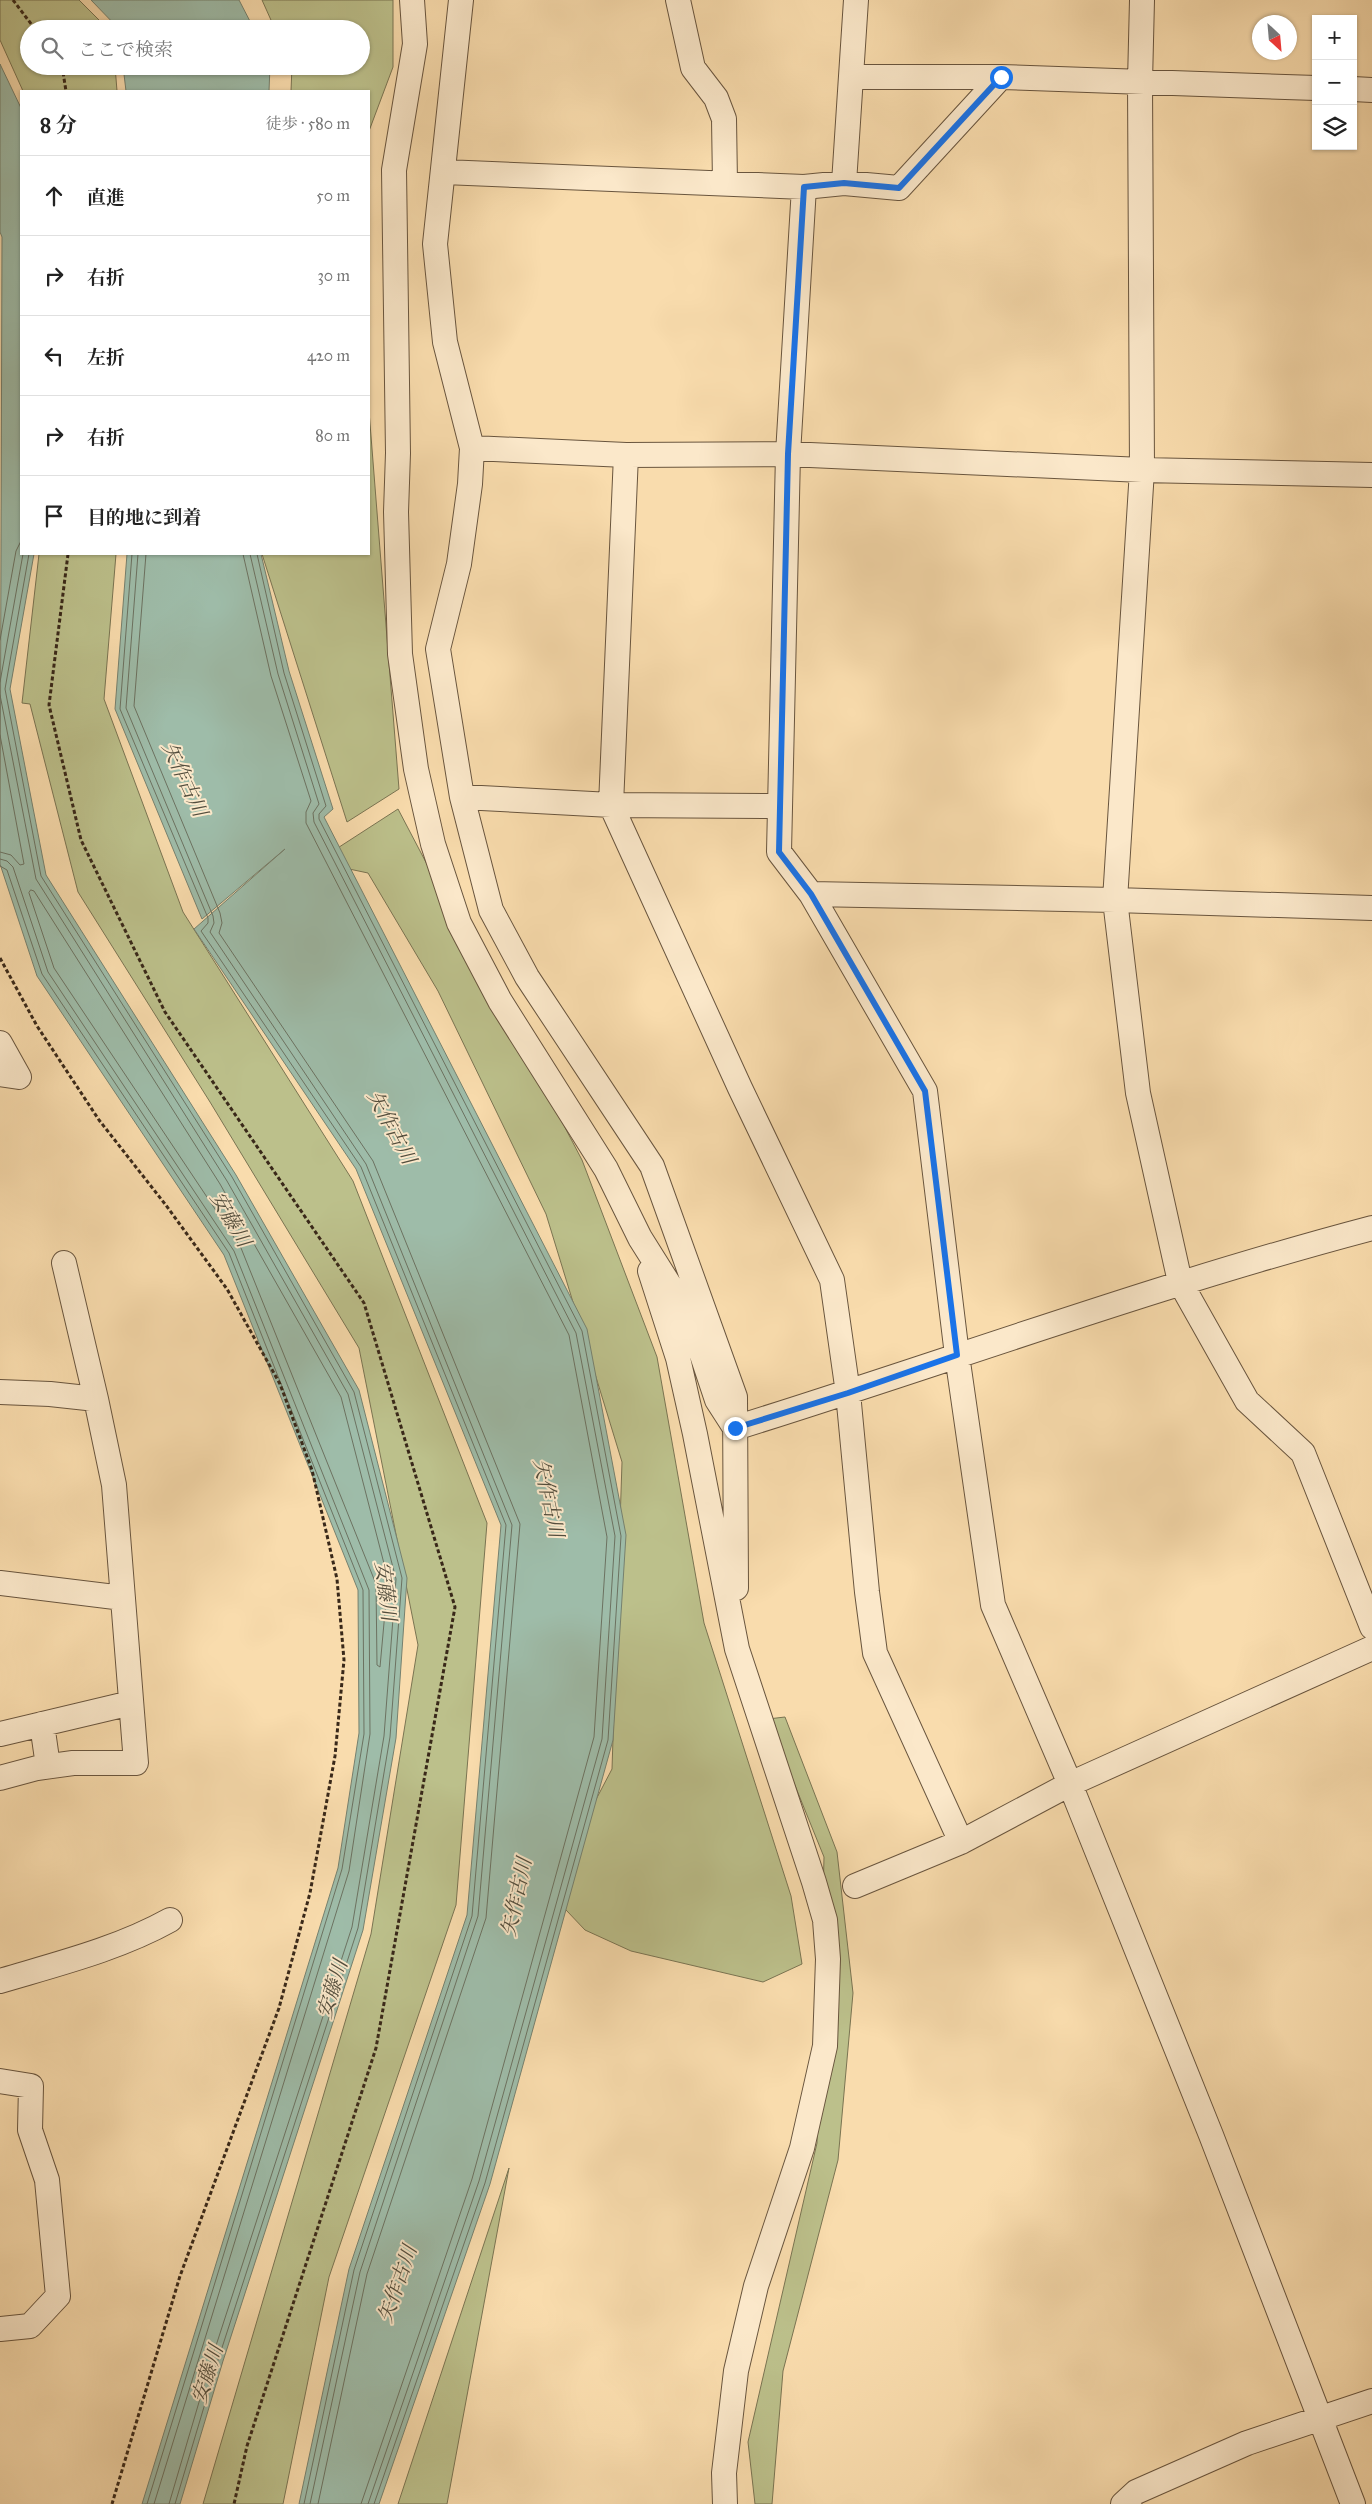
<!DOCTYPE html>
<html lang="ja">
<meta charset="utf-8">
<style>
body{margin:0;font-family:"IM FELL Great Primer","Noto Serif JP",serif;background:#f2f2f2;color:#222}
.controls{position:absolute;right:15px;top:15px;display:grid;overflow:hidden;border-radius:0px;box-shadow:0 1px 4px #0004}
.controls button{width:45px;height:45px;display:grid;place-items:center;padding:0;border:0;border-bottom:1px solid #e0e0e0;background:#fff;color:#222;font:25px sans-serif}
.compass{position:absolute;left:1252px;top:15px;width:45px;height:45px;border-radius:50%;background:#fff;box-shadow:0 1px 4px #0004;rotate:154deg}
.stop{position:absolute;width:15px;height:15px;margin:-11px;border:4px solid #1a73e8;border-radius:50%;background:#fff}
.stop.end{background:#1a73e8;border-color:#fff;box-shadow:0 1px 5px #0008}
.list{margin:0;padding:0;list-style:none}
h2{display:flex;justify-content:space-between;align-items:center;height:65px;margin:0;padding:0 20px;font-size:21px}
h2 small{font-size:16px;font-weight:400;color:#767676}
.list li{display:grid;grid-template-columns:32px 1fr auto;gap:15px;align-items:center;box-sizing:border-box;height:80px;padding:0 20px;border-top:1px solid #e0e0e0}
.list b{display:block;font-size:19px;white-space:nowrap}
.list em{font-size:16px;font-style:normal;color:#767676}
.icon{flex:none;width:28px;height:28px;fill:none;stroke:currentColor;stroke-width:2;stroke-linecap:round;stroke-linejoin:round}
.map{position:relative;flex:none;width:1372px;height:2504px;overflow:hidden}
.search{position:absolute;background:#fff;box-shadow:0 1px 4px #0004;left:20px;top:20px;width:350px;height:55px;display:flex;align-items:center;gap:12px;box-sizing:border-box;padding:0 18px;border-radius:28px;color:#767676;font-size:19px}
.panel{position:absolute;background:#fff;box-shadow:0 1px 4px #0004;left:20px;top:90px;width:350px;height:465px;border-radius:0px}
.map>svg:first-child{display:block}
.green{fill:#bcc08b;stroke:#7a7452}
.water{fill:#9ebca9;stroke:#76816f}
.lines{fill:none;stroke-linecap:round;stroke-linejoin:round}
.shore{stroke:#6c7261;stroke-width:1}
.street-casing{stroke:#69553e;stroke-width:26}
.path{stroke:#392819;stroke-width:3;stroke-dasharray:4 2.5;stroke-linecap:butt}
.street{stroke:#fbe8ca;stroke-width:24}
.route{stroke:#1a73e8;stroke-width:6}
.labels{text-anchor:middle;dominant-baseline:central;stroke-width:4;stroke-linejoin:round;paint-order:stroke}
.water-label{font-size:20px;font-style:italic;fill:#524d3d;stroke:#fbe8ca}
</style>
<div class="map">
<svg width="1372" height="2504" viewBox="0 0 1372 2504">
<rect width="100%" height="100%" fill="#f9dcad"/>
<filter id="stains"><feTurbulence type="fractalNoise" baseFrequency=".004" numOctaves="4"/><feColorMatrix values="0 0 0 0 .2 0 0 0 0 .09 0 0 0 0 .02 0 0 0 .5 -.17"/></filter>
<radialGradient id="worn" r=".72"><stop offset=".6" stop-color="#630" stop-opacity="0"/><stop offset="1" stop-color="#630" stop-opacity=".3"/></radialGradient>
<path class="green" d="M0,0H79L108,29H29V66H115L117,91H23L0,40Z
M262,0H393V67L369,131V91H291L292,66H361V29H275Z
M369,411L399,789L347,822L262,554H369Z
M39,554H116L104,699L183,912L353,1181L487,1523L456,1905L329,2277L283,2504H203L371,1934L418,1645L359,1348L210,1102L78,892L30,704L22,703Z
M398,809L582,1160L657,1357L704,1623L791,1896L802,1964L763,1982L631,1951L585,1930L548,1891L612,1769L622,1462L546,1214L438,991L368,873L316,862Z
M785,1717L837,1852L853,1993L838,2160L783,2371L772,2504H755L748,2442L817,2143L824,1857L768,1719Z
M509,2168L447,2504H398Z"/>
<path class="water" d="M91,0H239L254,29H119Z
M0,64L21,108V554H34L10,689L46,875L236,1175L359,1390L407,1578L396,1738L363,1930L223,2361L180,2504H142L338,1868L359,1733L358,1590L224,1255L37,976L0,864L2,237L0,232Z
M123,66H270L269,91H126Z
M127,554H261L289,671L333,809L324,817L587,1329L626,1535L613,1740L490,2184L379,2504H299L349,2269L467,1915L501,1525L356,1169L194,929L285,849L202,919L115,709Z"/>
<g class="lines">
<path class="shore" d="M29,554L5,689L41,876L232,1177L354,1392L402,1578L390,1737L358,1928L218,2360L175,2504
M132,554L120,709L208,918V923L201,931L361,1167L506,1525L472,1916L354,2270L304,2504
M138,554L126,708L213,916L214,923L210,932L366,1164L512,1525L478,1916L360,2272L310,2504
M146,554L134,706L220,913L222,923L219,933L373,1161L520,1524L486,1918L367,2274L318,2504
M243,554L271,676L311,801L306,812V823L569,1335L607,1537L594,1737L472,2179L361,2504
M250,554L278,674L319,804L313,813L314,822L576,1333L615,1536L602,1739L479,2181L368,2504
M257,554L284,673L326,806L319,814V819L582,1331L621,1536L608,1740L485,2183L374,2504
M0,640L16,551L21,541
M0,682L23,554
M0,695L36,879L227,1181L348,1394L396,1579L384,1736L352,1927L212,2358L169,2504
M0,735L24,864L20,865L11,855L0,852
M0,859L7,861L13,867L48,972L234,1251L369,1590L370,1734L349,1871L154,2504
M0,866L7,870L42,974L229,1253L363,1590L364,1734L342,1869L147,2504
M31,890L34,891L220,1184L341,1397L388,1579L380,1667L377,1665L376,1584L241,1248L54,968L29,893Z"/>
<defs>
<path id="street" d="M412,0L415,44L394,170L398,453L396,512L400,654L416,769L433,844L459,923L500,1001L606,1169L640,1238L689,1316L717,1400L735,1428
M461,0L435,244L445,342L472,448L470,484L459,564L438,649L462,797L611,805L780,806
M678,0L693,68L716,98L724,119L725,183
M1142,0L1140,82L1142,470L1115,900L1138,1093L1180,1282L1247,1401L1303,1453L1372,1627
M851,77H1001L1316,88
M1353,89L1372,90
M444,172L804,187L844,183L899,188L1001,77
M844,183L856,0
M804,187L788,454L779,852L811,894L925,1091L957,1355L993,1605L1070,1784L1211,2135L1353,2504
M472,448L626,455L788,454L1142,470L1372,475
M626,455L611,805L740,1088L832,1280L848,1393L867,1592L875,1653L961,1842
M462,797L491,910L527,977L652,1166L735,1397L736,1588
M811,894L1115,900L1372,908
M0,1043L19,1077L0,1074
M64,1263L96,1399
M650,1271L678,1358L695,1434L737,1649L814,1882L825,1920L828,1959L825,2046L802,2148L756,2286L736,2371L724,2473L725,2504
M0,1392L50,1394L96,1399L114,1485L136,1763H73L37,1768L0,1778
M735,1428C947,1362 1156,1285 1372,1228
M0,1583L123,1598
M42,1724L48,1766
M0,1734L131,1703
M855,1886L961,1842L1070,1784L1372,1648
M0,1981C57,1964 118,1949 170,1920
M0,2081L31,2086L30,2130L47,2180L58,2296L30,2326L0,2329
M1123,2504L1136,2492L1247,2443L1372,2401"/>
</defs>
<use href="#street" class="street-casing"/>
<path class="path" d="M13,0L35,29
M62,66L66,91
M68,554L49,705L81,840L165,1012L364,1303L455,1607L376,2048L247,2446L234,2504
M0,958L37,1026L99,1120L165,1204L227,1289L280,1384L312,1470L337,1579L344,1660L335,1756L310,1893L279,2008L180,2276L112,2504"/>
<use href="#street" class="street"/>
</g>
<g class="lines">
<path class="route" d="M735,1428L848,1393L957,1355L925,1091L811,894L779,852L788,454L804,187L844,183L899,188L1001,77"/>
</g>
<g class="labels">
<g class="water-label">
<text transform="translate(185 779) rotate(65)">矢作古川</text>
<text transform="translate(392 1127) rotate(62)">矢作古川</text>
<text transform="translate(231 1219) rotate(60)">安藤川</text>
<text transform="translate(549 1498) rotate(78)">矢作古川</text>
<text transform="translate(386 1591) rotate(83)">安藤川</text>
<text transform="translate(516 1897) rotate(-78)">矢作古川</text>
<text transform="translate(332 1989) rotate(-73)">安藤川</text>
<text transform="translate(397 2284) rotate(-71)">矢作古川</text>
<text transform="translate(207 2374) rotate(-72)">安藤川</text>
</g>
</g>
<rect width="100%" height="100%" filter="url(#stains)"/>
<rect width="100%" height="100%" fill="url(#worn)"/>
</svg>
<div class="controls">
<button>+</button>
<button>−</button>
<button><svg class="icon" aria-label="layers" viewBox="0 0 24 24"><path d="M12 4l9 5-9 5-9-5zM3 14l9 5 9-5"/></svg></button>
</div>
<svg class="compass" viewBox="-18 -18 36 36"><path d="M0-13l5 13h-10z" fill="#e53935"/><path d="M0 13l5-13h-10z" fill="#767676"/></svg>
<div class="stop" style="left:1001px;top:77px"></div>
<div class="stop end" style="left:735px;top:1428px"></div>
<div class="search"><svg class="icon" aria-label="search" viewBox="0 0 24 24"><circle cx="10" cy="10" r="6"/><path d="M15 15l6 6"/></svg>ここで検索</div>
<section class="panel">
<h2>8 分<small>徒歩 · 580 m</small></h2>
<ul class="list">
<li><svg class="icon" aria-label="ahead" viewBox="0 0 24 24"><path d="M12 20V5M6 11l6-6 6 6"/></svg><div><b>直進</b></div><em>50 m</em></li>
<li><svg class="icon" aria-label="right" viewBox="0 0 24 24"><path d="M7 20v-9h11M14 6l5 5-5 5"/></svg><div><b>右折</b></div><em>30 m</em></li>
<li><svg class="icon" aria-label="left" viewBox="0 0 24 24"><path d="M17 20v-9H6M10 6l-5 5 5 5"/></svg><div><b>左折</b></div><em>420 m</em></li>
<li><svg class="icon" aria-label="right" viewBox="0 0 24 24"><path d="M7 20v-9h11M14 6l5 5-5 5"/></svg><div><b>右折</b></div><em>80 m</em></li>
<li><svg class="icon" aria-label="arrive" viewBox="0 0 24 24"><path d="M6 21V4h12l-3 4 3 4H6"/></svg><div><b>目的地に到着</b></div></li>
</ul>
</section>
</div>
